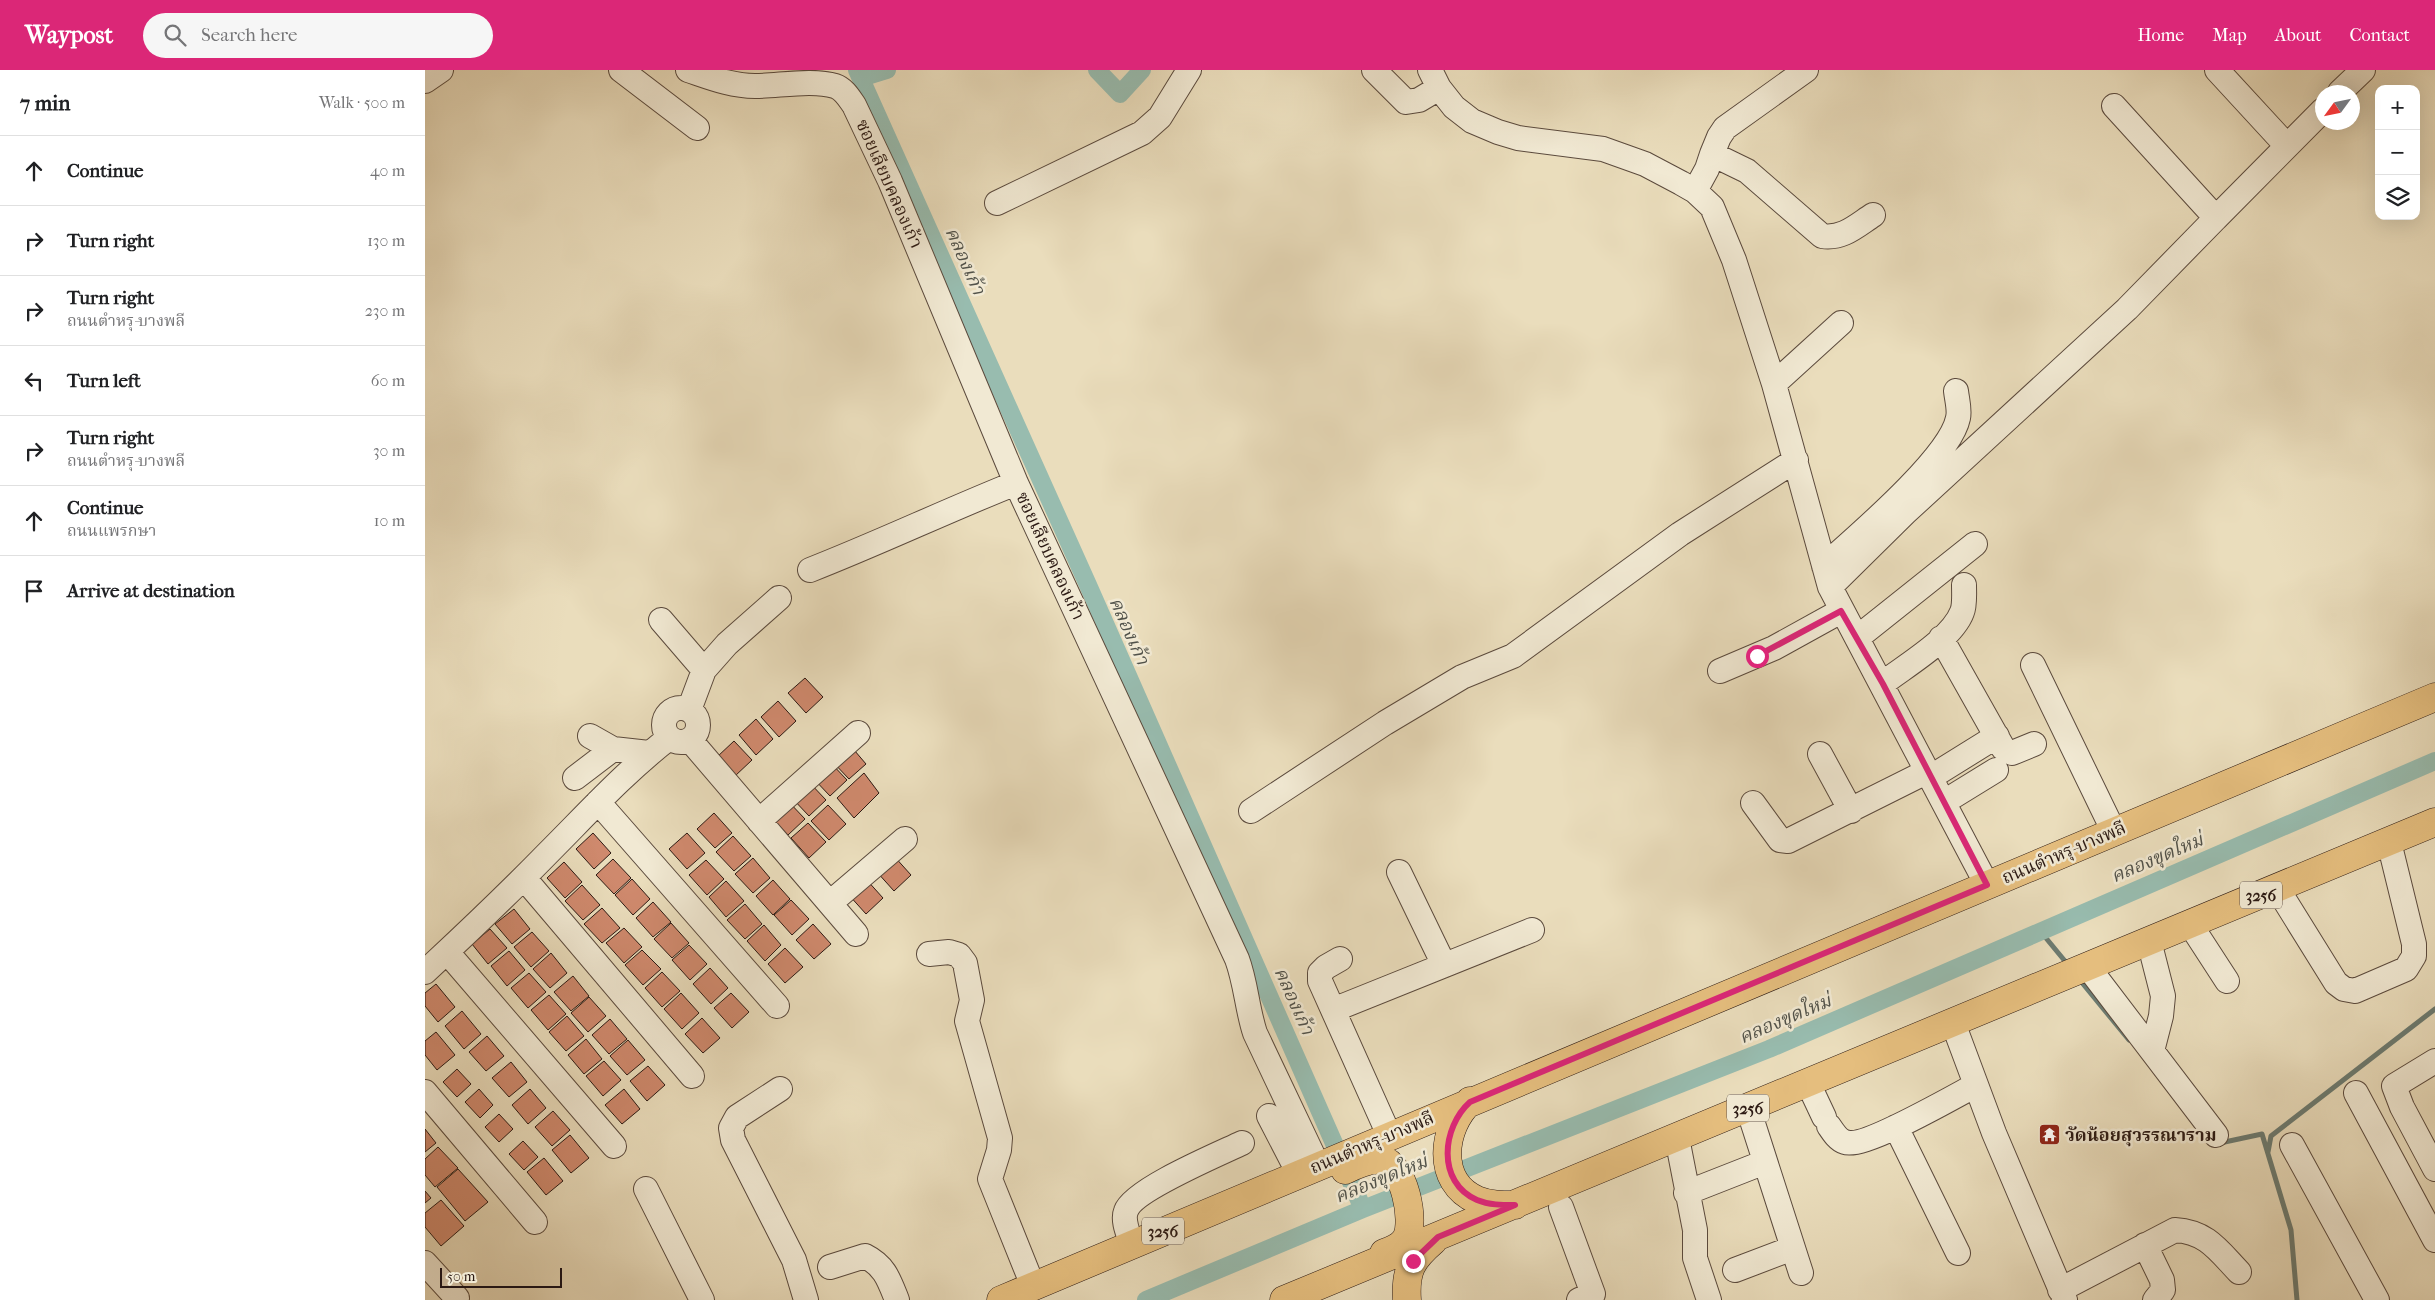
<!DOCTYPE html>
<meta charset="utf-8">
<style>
body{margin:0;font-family:"IM FELL French Canon","Noto Serif Thai",serif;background:#f6f6f6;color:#202124}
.controls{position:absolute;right:15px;top:15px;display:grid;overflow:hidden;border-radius:10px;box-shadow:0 5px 20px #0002}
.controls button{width:45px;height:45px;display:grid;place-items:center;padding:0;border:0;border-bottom:1px solid #e0e0e0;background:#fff;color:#202124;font:25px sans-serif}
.compass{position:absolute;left:1890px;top:15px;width:45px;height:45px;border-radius:50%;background:#fff;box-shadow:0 5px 20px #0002;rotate:237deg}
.scale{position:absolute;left:15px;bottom:12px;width:122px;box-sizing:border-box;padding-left:5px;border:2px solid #2b1913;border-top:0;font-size:14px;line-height:18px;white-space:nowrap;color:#2b1913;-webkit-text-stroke:4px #f1e9d3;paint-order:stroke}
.stop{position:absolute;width:15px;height:15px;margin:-11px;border:4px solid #db2777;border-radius:50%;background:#fff}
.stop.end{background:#db2777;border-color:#fff;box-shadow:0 1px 5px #0008}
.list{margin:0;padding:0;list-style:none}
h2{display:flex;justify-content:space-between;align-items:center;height:65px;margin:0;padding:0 20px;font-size:21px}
h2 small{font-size:16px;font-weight:400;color:#757577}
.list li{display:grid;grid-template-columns:32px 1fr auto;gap:15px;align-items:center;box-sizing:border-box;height:70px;padding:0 20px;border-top:1px solid #e0e0e0}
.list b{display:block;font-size:19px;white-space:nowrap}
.list p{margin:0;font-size:16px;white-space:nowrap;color:#757577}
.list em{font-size:16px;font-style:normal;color:#757577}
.icon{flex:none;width:28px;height:28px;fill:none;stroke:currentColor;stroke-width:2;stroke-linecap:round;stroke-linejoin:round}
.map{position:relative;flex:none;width:2010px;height:1230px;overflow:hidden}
header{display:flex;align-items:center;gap:30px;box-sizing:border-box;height:70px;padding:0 25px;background:#db2777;color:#fff}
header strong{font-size:24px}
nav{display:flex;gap:28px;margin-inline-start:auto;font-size:18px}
.search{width:350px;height:45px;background:#f6f6f6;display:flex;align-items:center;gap:12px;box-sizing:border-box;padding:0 18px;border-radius:28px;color:#757577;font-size:19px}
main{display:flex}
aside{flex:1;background:#fff}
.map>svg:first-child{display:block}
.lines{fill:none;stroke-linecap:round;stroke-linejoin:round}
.stream{stroke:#6c7b71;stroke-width:5}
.canal{stroke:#98bcaf;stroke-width:18}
.building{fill:#cf896d;stroke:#2b1913}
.minor-casing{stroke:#5b4a3d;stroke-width:26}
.major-casing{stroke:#2b1913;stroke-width:29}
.minor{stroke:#f1e9d3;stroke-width:24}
.major{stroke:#e5be7e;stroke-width:28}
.route{stroke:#db2777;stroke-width:6}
.labels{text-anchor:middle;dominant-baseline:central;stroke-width:5;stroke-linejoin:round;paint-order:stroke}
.shield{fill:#f1e9d3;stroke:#66574d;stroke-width:1}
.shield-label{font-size:16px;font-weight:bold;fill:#2b1913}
.street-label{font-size:18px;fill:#2b1913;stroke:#f1e9d3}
.poi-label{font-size:18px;font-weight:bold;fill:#2b1913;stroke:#f1e9d3;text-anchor:start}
.water-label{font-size:19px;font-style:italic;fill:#51524a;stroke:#f1e9d3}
</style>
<header>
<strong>Waypost</strong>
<div class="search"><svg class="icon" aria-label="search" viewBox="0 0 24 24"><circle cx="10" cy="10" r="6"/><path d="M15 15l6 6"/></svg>Search here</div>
<nav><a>Home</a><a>Map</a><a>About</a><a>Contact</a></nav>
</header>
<main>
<aside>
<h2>7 min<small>Walk · 500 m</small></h2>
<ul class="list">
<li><svg class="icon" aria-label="ahead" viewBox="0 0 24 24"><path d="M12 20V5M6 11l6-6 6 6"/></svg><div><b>Continue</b></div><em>40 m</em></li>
<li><svg class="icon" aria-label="right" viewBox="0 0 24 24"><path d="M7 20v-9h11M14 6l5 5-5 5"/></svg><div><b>Turn right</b></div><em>130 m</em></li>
<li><svg class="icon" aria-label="right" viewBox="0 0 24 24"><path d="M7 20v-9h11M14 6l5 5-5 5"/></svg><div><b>Turn right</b><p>ถนนตำหรุ-บางพลี</p></div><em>230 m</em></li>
<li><svg class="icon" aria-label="left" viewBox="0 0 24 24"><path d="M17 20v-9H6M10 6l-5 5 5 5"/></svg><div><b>Turn left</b></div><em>60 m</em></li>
<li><svg class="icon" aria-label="right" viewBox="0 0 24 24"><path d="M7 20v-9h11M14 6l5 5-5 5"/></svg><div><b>Turn right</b><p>ถนนตำหรุ-บางพลี</p></div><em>30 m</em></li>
<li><svg class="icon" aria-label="ahead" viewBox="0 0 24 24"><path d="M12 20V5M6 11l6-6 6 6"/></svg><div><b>Continue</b><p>ถนนแพรกษา</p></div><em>10 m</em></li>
<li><svg class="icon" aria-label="arrive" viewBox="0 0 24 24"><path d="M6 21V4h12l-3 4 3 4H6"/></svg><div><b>Arrive at destination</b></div></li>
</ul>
</aside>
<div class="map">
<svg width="2010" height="1230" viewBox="0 0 2010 1230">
<rect width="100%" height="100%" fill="#eaddbc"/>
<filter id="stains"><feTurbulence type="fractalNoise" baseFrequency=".004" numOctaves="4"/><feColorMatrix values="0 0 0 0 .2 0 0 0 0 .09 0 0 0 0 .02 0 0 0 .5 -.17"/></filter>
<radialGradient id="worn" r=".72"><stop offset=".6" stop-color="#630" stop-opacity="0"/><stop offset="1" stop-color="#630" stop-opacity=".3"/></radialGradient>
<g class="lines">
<path class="stream" d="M1616,862L1644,896
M1654,909L1704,970
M1795,1073L1837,1064L1866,1160L1872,1230
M1843,1082L1846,1066L2010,939"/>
<path class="canal" d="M432,0L663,515L938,1139
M672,0L695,24L717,0
M436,8L462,0
M721,1230L938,1139L1344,979L2010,691"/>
</g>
<path class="building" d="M380,608L398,627L381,643L363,623Z
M353,631L371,651L354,667L336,647Z
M331,649L348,669L331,685L314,665Z
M309,671L327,690L310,706L292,687Z
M424,674L441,694L424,709L406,690Z
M404,691L422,710L405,726L387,707Z
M439,703L454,723L429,748L412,728Z
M383,711L401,730L384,746L366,727Z
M362,730L380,749L363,765L345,746Z
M403,735L421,754L404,770L386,751Z
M289,743L307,763L290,778L272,759Z
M383,753L401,772L384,788L366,768Z
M168,763L186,783L169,799L151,779Z
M262,763L280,783L262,799L244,779Z
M308,766L326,786L309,801L291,782Z
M468,785L486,805L469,821L451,801Z
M328,788L345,808L328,823L310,804Z
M188,789L206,808L189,824L171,805Z
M281,790L299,809L282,825L264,805Z
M139,792L157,812L140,828L122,808Z
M440,808L458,828L441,844L423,824Z
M207,809L225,829L208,845L190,825Z
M348,810L365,829L348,845L331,826Z
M301,811L319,831L301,847L284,827Z
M157,815L175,835L158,850L140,831Z
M366,830L384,849L367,865L349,845Z
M228,832L246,852L228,867L211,848Z
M320,834L337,854L320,869L302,850Z
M177,838L195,858L177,873L159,854Z
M89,839L105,859L87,874L70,854Z
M246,853L264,873L247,888L229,869Z
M388,854L406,874L389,889L371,870Z
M339,855L356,875L340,891L322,871Z
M199,858L217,877L199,893L181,873Z
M65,859L82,878L63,894L47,874Z
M107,862L124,881L106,897L89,877Z
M264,875L282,894L265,910L247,890Z
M360,878L378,897L360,913L343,894Z
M217,880L236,899L218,915L200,895Z
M84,881L100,900L82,916L66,896Z
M126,883L142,903L125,918L108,899Z
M285,898L303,918L286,934L268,914Z
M237,902L255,921L237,937L220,918Z
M104,903L121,922L103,938L86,918Z
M148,906L164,926L146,941L129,922Z
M11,914L30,937L13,952L0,936V923Z
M256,923L274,943L257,959L239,939Z
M306,923L324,942L307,958L289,938Z
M124,925L141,944L123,960L106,940Z
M164,927L181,946L163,962L146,943Z
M37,941L56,964L39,979L20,956Z
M142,946L159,966L141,981L124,962Z
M277,948L295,968L278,983L260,964Z
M185,949L202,969L184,984L167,965Z
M11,962L30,985L12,1000L0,985V971Z
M62,966L79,986L61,1001L44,982Z
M161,969L177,989L159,1004L143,985Z
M203,970L220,990L202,1005L185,986Z
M179,991L196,1010L178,1026L161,1006Z
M86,992L102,1012L84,1027L67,1008Z
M223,996L240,1015L222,1031L205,1011Z
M32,999L46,1014L32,1027L18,1012Z
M54,1019L68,1035L55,1048L40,1032Z
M105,1019L121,1038L103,1054L87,1035Z
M199,1019L215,1039L197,1054L180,1035Z
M128,1041L145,1060L127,1076L110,1057Z
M74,1044L88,1059L74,1072L60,1057Z
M0,1059L11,1073L0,1082Z
M145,1065L164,1088L146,1103L127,1080Z
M98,1071L113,1087L99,1100L84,1084Z
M13,1077L33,1098L10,1117L0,1105V1089Z
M119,1088L138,1111L121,1125L102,1102Z
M33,1099L63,1132L40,1151L12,1117Z
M0,1121L6,1128L0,1133Z
M16,1130L39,1156L16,1176L0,1157V1143Z"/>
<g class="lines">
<defs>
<path id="minor" d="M196,0L272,58
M263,0C284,7 306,16 330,16C353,16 388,9 410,16C419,19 424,28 429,35L465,111L591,413L812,889C821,913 822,939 830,963L893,1096
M949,0L981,32L994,30L1014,18
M1005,0L1014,18L1029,37L1047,51L1073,62L1093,68L1178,79L1220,94L1256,113L1270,121L1287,137L1309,190L1349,314L1405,517L1562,815
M1792,0L1862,76
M0,11L16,0
M1915,22L1938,0
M1287,84L1294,67L1300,58L1381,0
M1270,121L1282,99L1287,84L1322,101L1397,166C1418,169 1431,156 1448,145
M572,133L717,63L735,47L764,0
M1791,148L1898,40
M1349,314L1416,253
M1399,496C1430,468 1525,388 1533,348C1535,340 1532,330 1531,321
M385,500C454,473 521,441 591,413
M1405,517L1480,443L1702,239L1791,148L1689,36
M236,550L279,600
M1432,568L1550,474
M1516,568L1578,678L1587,683L1609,674
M1608,595L1689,762
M1295,601L1349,578L1416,541
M1457,614C1480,596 1527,569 1537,542C1540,535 1539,524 1539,515
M239 655a17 17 0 1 1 34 0a17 17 0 1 1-34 0Z
M264,640L279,600L302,574L354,528
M165,666L188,679L224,683
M265,670L431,864
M1395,684L1426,741
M1506,707L1572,666
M150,708L188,679
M173,732L352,936
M1519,732L1571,700
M1328,733L1355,770L1363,771L1503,701
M826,741L960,653L1037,607L1088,586L1255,464L1371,390
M334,751L433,663
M974,802L1019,895
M99,808L267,1006
M1852,818L1911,913L1919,919L1930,921L1981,899L1989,886V874L1964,772
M405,833L480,769
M1765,854L1802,911
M1724,871L1738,926L1736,946L1727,981
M22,882L189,1076
M504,884L524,882L534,885L540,893L547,930L542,951L575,1068L574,1080L565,1109L608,1216
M915,889L901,897L895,903V911L964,1065
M1663,897L1791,1065
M0,902C42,863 83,824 123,783C162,744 200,702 244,668
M908,940L1107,860
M1528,953L1569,1063L1640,1230
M2010,991L1969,1016L1977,1037L2010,1099
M1383,1013L1399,1047
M355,1019L312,1047L306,1058L308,1070L369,1190L381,1230
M0,1022L110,1152
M1931,1023L2010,1170
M1323,1038L1376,1203
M844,1046L874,1104
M1404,1056C1408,1062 1413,1070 1420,1072C1439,1079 1530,1026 1551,1015
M1471,1057L1533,1183
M1252,1068L1270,1160V1188L1284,1230
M1867,1075L1952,1230
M221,1119L277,1230
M1261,1123L1340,1092
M1136,1137L1168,1224L1154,1230
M707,1175C704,1165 697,1151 701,1141C708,1120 794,1084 817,1073
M1720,1175L1737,1210L1738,1220L1730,1230
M0,1193L32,1228
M405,1197L440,1186C460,1196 464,1210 472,1230
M1310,1200L1368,1178
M1635,1220L1750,1160C1782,1162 1793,1180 1814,1202"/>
<path id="major" d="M1045,1031C1017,1057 1010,1112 1052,1130C1064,1135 1077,1135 1090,1135
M920,1100C930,1095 944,1088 957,1090C979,1095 991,1151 981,1169C976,1177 968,1180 959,1183
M576,1230L2010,627
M859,1230L2010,752
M982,1230C980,1201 986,1190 1008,1171"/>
</defs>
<use href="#minor" class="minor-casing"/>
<use href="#major" class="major-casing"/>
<use href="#minor" class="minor"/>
<use href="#major" class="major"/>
</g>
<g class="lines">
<path class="route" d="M988,1191L1013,1167L1090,1135C1077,1135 1064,1135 1052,1130C1011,1112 1017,1057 1045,1032L1562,815L1458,614L1416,541L1332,586"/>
</g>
<defs>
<symbol id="temple-square" viewBox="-11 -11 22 22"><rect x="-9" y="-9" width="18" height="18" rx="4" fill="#8f2418" stroke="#f1e9d3"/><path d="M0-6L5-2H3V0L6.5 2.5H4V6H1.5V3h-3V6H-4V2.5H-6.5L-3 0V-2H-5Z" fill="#fff"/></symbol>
</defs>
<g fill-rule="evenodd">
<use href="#temple-square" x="1612" y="1052" width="25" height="25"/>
</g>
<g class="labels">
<g class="shield">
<rect x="1815" y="811.5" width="42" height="27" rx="4"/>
<rect x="1302" y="1024.5" width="42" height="27" rx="4"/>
<rect x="717" y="1147.5" width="42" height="27" rx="4"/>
</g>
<g class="shield-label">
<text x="1836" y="825">3256</text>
<text x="1323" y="1038">3256</text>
<text x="738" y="1161">3256</text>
</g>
<g class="street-label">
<text transform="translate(464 114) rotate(66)">ซอยเลียบคลองเก้า</text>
<text transform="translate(625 486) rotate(65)">ซอยเลียบคลองเก้า</text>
<text transform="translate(1639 783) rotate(-23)">ถนนตำหรุ-บางพลี</text>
<text transform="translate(947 1073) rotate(-23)">ถนนตำหรุ-บางพลี</text>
</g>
<g class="poi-label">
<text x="1640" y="1065">วัดน้อยสุวรรณาราม</text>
</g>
<g class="water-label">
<text transform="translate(540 191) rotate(66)">คลองเก้า</text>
<text transform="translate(704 561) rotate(66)">คลองเก้า</text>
<text transform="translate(1732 788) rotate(-23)">คลองขุดใหม่</text>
<text transform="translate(869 931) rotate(66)">คลองเก้า</text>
<text transform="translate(1360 949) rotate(-23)">คลองขุดใหม่</text>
<text transform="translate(956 1109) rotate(-22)">คลองขุดใหม่</text>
</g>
</g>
<rect width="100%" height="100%" filter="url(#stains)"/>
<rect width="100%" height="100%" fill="url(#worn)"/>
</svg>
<div class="controls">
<button>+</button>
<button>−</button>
<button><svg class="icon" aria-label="layers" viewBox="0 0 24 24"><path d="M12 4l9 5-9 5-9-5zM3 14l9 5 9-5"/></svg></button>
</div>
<svg class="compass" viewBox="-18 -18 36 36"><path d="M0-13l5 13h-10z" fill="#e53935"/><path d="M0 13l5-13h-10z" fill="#757577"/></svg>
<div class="scale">50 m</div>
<div class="stop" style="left:1332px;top:586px"></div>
<div class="stop end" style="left:988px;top:1191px"></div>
</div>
</main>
